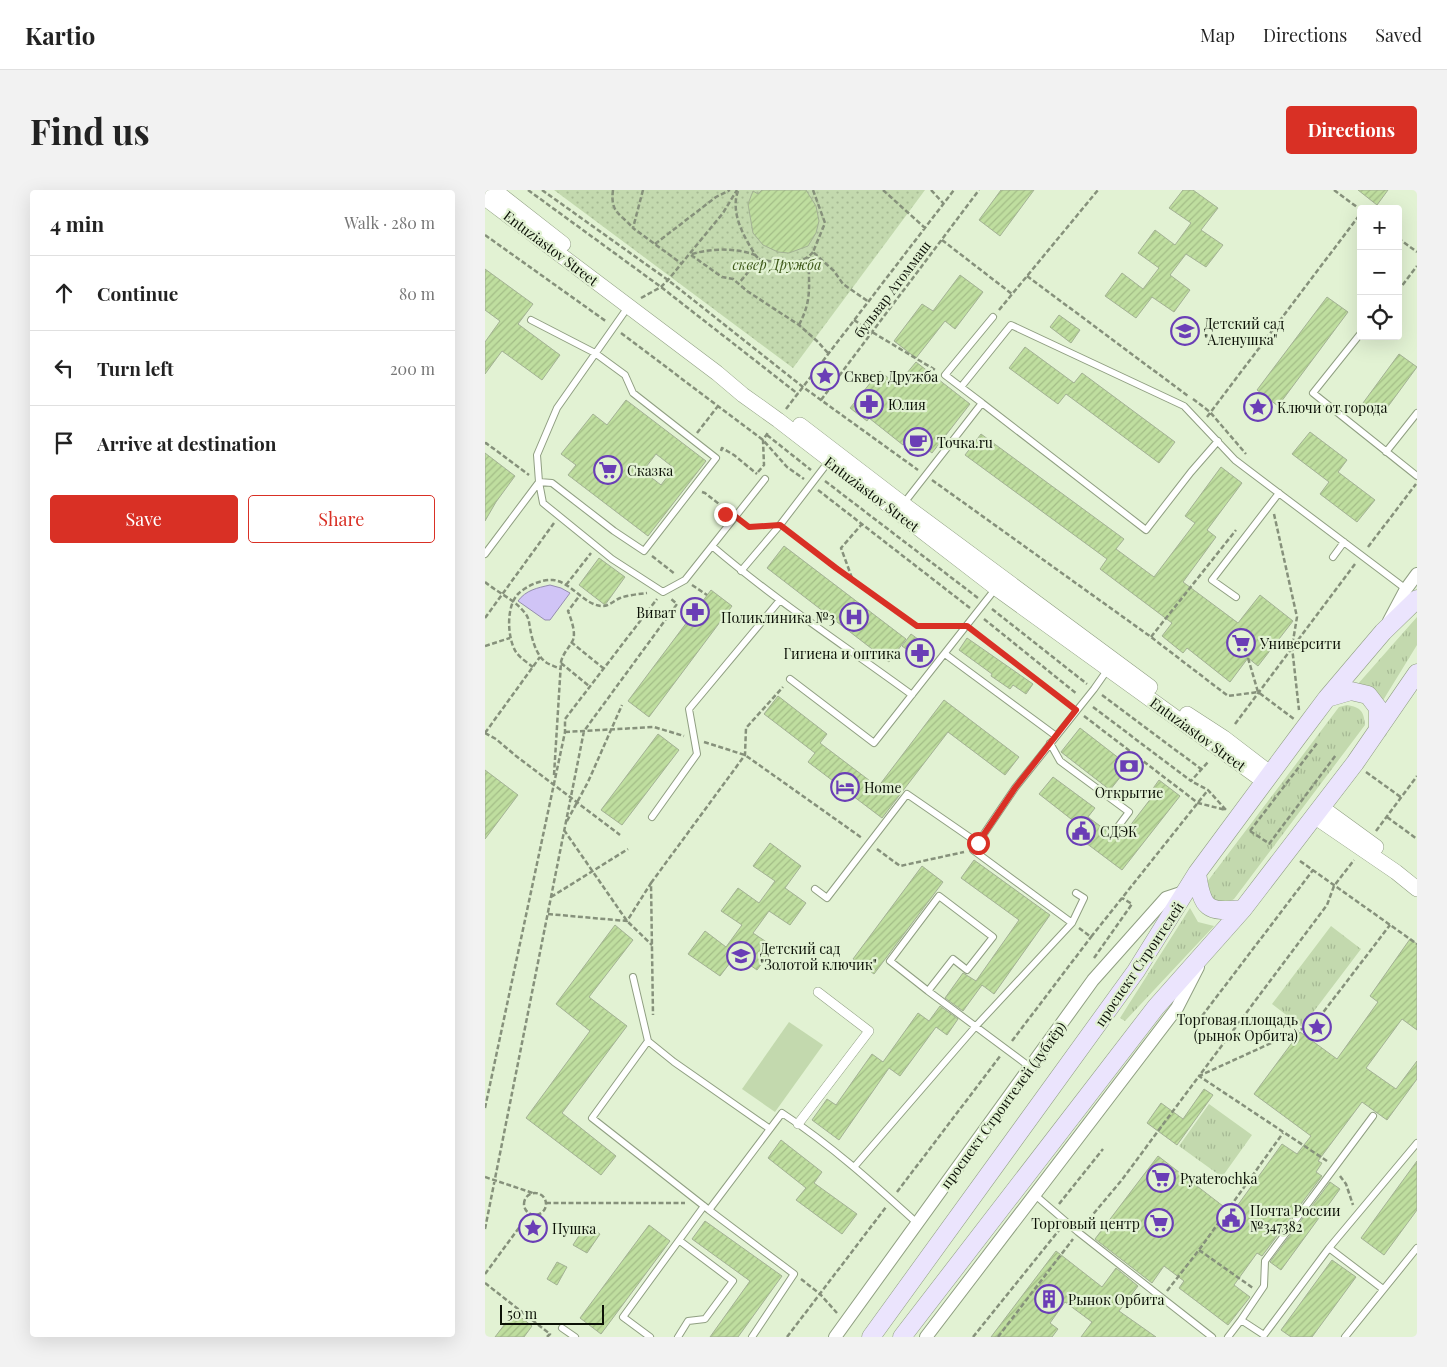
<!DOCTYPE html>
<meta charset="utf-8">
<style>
body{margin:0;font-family:"Playfair Display",serif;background:#f2f2f2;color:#222}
.controls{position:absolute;right:15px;top:15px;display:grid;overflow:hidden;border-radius:5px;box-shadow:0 5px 20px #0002}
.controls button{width:45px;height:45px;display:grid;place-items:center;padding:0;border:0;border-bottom:1px solid #e0e0e0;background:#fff;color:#222;font:25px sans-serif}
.scale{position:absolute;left:15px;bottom:12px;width:104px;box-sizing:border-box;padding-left:5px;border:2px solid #0c1107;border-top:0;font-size:14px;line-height:18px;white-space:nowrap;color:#0c1107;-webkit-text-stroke:4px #e2f2d3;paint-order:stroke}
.stop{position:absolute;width:15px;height:15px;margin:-11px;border:4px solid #d93025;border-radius:50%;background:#fff}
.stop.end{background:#d93025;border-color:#fff;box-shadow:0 1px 5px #0008}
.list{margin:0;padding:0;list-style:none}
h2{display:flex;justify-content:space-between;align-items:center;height:65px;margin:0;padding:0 20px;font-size:21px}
h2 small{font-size:16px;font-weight:400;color:#767676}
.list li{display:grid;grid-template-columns:32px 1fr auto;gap:15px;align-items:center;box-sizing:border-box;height:75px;padding:0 20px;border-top:1px solid #e0e0e0}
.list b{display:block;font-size:19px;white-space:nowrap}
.list em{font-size:16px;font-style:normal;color:#767676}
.actions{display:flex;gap:10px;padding:15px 20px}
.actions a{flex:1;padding:11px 0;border:1px solid #d93025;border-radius:5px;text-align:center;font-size:18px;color:#d93025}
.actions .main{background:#d93025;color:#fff}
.icon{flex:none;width:28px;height:28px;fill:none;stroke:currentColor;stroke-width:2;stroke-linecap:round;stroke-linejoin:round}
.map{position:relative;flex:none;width:932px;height:1147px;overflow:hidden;border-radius:5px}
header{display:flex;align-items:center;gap:30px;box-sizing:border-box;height:70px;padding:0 25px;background:#fff;border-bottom:1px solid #e0e0e0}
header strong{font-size:24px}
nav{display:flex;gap:28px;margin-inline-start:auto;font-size:18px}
.intro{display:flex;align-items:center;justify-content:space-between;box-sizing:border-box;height:120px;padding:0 30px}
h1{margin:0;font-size:35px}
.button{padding:12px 22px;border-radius:5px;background:#d93025;color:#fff;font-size:18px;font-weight:700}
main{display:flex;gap:30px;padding:0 30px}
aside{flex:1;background:#fff;border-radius:5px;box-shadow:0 5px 20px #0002}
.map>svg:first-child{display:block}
.grass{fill:url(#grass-tufts)}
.park{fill:url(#park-dots)}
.garden{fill:#c3d9ae}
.water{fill:#d0c4f6;stroke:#958eae}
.building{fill:url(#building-hatch);stroke:#a3b194;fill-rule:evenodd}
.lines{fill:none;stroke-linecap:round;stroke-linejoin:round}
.service-casing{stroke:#909f82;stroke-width:8}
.pedestrian-casing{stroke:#909f82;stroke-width:10}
.minor-casing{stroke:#909f82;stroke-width:14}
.tertiary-casing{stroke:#909f82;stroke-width:16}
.secondary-casing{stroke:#909f82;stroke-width:19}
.path{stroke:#86917b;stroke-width:2.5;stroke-dasharray:5 2.5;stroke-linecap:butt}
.service{stroke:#fff;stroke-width:6}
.pedestrian{stroke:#fff;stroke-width:9}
.minor{stroke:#fff;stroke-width:12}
.tertiary{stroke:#fff;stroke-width:15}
.secondary{stroke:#ebe4fd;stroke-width:18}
.route{stroke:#d93025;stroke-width:6}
.labels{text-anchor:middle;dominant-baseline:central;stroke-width:4.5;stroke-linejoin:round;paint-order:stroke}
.street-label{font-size:14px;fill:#0c1107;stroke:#e2f2d3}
.park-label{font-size:14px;font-style:italic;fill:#3c5717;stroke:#e2f2d3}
.poi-label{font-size:14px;fill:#0c1107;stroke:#e2f2d3;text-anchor:start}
</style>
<header>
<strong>Kartio</strong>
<nav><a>Map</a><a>Directions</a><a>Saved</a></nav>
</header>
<div class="intro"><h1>Find us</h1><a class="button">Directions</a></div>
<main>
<aside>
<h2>4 min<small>Walk · 280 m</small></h2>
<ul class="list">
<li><svg class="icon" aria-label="ahead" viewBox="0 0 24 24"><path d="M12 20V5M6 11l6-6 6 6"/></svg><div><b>Continue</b></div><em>80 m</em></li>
<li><svg class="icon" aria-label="left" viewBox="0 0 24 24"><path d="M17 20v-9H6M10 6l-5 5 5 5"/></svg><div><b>Turn left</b></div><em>200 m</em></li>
<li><svg class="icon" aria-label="arrive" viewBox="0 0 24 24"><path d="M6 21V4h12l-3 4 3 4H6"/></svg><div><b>Arrive at destination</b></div></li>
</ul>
<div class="actions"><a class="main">Save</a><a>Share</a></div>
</aside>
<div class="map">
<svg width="932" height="1147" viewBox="0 0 932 1147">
<defs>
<pattern id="grass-tufts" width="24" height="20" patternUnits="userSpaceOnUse" patternTransform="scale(1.25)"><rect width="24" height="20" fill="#c3d9ae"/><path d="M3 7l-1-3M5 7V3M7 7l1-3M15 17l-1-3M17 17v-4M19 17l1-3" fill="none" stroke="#a6b994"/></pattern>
<pattern id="park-dots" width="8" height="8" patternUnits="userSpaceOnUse" patternTransform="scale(1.25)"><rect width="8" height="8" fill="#c3d9ae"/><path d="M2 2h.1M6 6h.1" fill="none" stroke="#a6b994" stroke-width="1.8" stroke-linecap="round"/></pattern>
<pattern id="building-hatch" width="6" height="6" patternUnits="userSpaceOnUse" patternTransform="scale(1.25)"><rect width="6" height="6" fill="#bfde9f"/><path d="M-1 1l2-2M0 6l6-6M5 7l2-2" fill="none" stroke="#a3bd87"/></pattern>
</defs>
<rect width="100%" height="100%" fill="#e2f2d3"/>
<path class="grass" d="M932,427V455L897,512L872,495Z
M862,515C876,517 879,522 880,535L749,709L739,715L727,710L722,692L854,517Z
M705,718L713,732L729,736L640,831L635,828Z
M846,736L876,759L817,837L787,814Z
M724,914L767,945L737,987L694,956Z"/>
<path class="park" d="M69,0H440L308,178Z"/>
<path class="garden" d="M304,832L338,855L290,922L257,899Z"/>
<path class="water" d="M65,395L76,398L85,403L65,430H60L33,411C41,400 52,398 65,395Z"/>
<path class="building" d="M277,0H321L331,16L334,31L331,43L323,56L304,63L293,62L278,55L268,43L263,14L268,1L273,4Z
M516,0H549L515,46L494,30Z
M698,0H708L733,18L716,40L738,55L721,77L701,64L685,85L705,100L689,122L667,107L651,128L620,106L637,83L658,99L674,78L653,63L670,40L690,55L706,33L684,18Z
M873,0H903L892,15Z
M0,79L48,114L33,134L75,165L57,190L17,161L0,184V152L15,131L0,120Z
M475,85L498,102L470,139L460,131L431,168L409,151L437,114L448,121Z
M842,107L863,122L793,216L772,200Z
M574,125L595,140L586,153L565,137Z
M540,157L589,193L597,183L690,252L674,273L581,204L573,214L524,178Z
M914,164L932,177L896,226L878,213Z
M431,172L485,214L447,263L425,246L418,255L384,228L382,231L365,218L395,181L412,195Z
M141,210L221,271L163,346L83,285L91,275L76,264L108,224L122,235ZM171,264L189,278L176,295L158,281Z
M825,242L862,270L853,282L890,310L872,332L835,304L844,292L807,264Z
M496,244L639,349L631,359L669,387L710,333L700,326L736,277L757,293L722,340L731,347L698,392L753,433L775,405L808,431L773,476L763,468L745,492L702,458L698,463L677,446L687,433L615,379L622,369L480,265Z
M0,263L30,286L11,312L0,331Z
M299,356L421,449L404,472L282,378Z
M114,368L140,387L120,415L94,395Z
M226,400L247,416L164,527L143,511Z
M426,444L441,455L432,467L417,456Z
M482,448L548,494L541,504L528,495L525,499L506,486L507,484L474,460Z
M293,506L342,544L335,553L393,597L459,510L534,567L520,585L463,542L397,628L323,572L330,563L279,524Z
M595,538L644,576L625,600L576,562Z
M173,544L194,560L137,635L116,620Z
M0,580L33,605L0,649Z
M568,587L610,618L603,627L634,650L667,607L664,604L674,590L695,606L637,680L589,644L595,636L554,604Z
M285,653L316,676L300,698L321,713L305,735L284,721L268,743L289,757L272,780L251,765L235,786L203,764L220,741L241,757L257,735L236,721L253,698L274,713L290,691L268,676Z
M489,670L565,725L509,804L497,795L478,821L460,808L478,783L491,791L534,730L476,688Z
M437,676L458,692L389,784L368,769Z
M130,735L148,750L104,807L142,836L77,923L131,966L116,985L41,928L105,841L71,814Z
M925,749L932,754V840L917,829L881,878L911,899L932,871V889L902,930L877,912L833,971L837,973L831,982L837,986L777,1066L772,1063L749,1095L765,1107L743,1135L694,1098L699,1091L679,1076L667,1093L610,1049L673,966L747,1023L797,954L812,964L826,946L769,904L815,842L852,869L893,812L885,806Z
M455,816L473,829L462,845L451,837L415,886L404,878L354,950L327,930L342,909L351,915L387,864L398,872L433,823L444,831Z
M719,899L728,905L692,955L662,933L676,913L698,929Z
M296,950L337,982L329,993L372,1024L357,1044L311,1010L321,998L283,968Z
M932,971V1020L899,1065L876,1048Z
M845,992L855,999L796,1080L785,1072Z
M220,1031L297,1086L253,1147H225L265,1091L207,1049Z
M101,1035L115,1044L102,1063L88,1055Z
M164,1035L185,1051L116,1144L95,1128Z
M571,1061L617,1097L631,1078L653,1096L634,1121L671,1147H596L607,1132L580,1112L565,1133L573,1139L567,1147H506Z
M847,1070L871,1087L827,1147H806L796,1140Z
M72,1072L82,1077L72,1095L62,1089Z
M29,1122L47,1136L39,1147H10Z"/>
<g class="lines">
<defs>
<path id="service" d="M46,130L110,163L140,185L148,203L231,268L159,361L129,341L67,293L54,292L58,313L127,369L178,402L200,390L227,356C290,410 360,456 427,505
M876,143L828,203L932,286
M476,197L526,135L699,216L750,270L921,399
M497,213L661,340L706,282L733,251
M901,262L932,223
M419,313L497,213L460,185L508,127
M227,356L280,289
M0,364L54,292L52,265L72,218L143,117
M848,367L859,352
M256,381L295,335L344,271
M751,407L727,390L794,303
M460,464L571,546
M305,489L389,553L511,398
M565,553L575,571L644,622L632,638
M167,627L212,564L204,519L295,410
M330,699L342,708L422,604L493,653
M587,733L488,660L530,598L609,499L623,479
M148,787L163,851
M443,801L468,769L482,780L508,747L454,706L405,771L443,801L545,877
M370,976L491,836L587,733L599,708L591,703
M550,1005L593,1042L727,1147
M224,1020L107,928L163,851L189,872L285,939
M844,1058L898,1099
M756,1130L779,1096L780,1071L888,926
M77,1138L90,1147
M165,1147L138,1127L219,1016
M193,1147L203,1131L220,1129L248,1091L195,1051
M267,1147L309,1084L224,1020L297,923C346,955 389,994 432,1033
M743,1147L756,1130L779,1145L844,1058L932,953
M860,1147L932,1058"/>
<path id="pedestrian" d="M313,934L384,841L333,802"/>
<path id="minor" d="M904,431L921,399L932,384
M350,1147L608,790L681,708L702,701
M441,1147L692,818L713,777"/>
<path id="tertiary" d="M9,0L78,54
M0,8L232,183L258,205L293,230L511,398L780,592
M315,235L418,314L665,497
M702,524L739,548L786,584
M836,617L891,657
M829,626L911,682L932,699"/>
<path id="secondary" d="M842,508L866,501L883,505L893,518V540
M712,683C717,719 722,723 758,719
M386,1147L651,781L712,683L812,548L842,508L898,442L932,409
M417,1147L671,817L758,719L870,573L932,483"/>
</defs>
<use href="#service" class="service-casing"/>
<use href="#pedestrian" class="pedestrian-casing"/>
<use href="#minor" class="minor-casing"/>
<use href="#tertiary" class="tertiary-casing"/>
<use href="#secondary" class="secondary-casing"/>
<path class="path" d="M43,0L176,97L313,204
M57,0L183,90L318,197L433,280
M128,0C125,23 135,23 148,38
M158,0L148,38L197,74
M328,0L340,33L328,62L349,81L358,94L384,112
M398,0L440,38
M446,0L459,14
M849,0L876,20
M253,1C245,23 259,47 271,66L274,69L254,93
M0,45L122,132
M913,48L932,62
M457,50L527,104
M170,54L231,7L245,0
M207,64C227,58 251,58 270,65
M206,65L237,87L248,89L262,101L314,135L332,151L343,163
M274,69C291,73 316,77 328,62
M542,86L703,206
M913,101L932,76
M156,108L176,97L183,90L238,23L252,0
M514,120L613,0
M369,130L387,142L452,181
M314,135C328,108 323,96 324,67
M136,143L278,250L302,277L319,289
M708,209L725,222L761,264
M336,210L494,0
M301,219L469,0
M722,227L876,23
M212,243L233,216
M282,245L326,280
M0,254L1,253L44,285
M236,261L237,258L249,265L272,284
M273,282L279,275L278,250L284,241
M447,290L666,447L743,506L773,502
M340,291L493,408
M333,300L485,418
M217,302L220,303L243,321
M789,324L812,427L807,457L814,520
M257,331L265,337L282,336
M303,341L432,436H469
M883,357L931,294
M167,366L190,384
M367,388L356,358L377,334
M0,392C13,403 29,409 40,423C44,428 44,432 45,438C47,449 51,466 62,473C66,475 71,477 76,479
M81,395L106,363
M207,395L222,405
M507,419L602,494
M0,428L69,333
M499,429L592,504
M488,441L584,515
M666,447L751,340
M86,452L118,478
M0,456L25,448
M763,468L773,502L809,529
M76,473L104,496
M48,477C43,473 35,468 31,462C22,448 21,416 33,404C41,396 57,389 68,390C87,392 99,416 118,416C124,416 130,410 135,408C143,405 154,404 162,403
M617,505L716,579
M608,517L706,591L723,572
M599,526L713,613L741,620L723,600L706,591
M750,534L870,374
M80,542L169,537L199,546
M0,543L11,549L31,566L135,645
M0,543L55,467
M219,552L260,565L377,648
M881,582L917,608
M69,585L76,472C78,463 84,458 88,450C91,442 86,429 83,421L95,405
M902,627L932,649
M82,631L103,592L137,515
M79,640L142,731L167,755
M765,641L833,552
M765,641L785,654
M891,641L932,586
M784,654L851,565
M392,659L415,676L479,662
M815,671L932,754
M166,693L260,565L261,538L298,497
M66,707L143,659
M63,724L142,731L166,693L168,825
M594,738L606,747L723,600
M609,768L647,714L637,708
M717,826L828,680
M527,851L606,747
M0,918L80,542V529L172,409
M842,971L714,886L842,715L849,696L869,670
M855,986L861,994L868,1015
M0,987L48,1003
M412,1002L516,865
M39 1014a11 11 0 1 1 22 0a11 11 0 1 1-22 0Z
M61,1013H200
M574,1014L618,959
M599,1035L636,991L714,886L830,833L905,735
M0,1039L99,541L192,414L185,408
M714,1060L768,1098
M0,1084L44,1024
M316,1089L335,1104L352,1123
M0,1093L65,1144L62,1147
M682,1101L714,1060L798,943
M302,1147L401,1017
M488,1147L575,1039
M513,1147L588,1049"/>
<use href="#service" class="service"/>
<use href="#pedestrian" class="pedestrian"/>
<use href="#minor" class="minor"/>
<use href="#tertiary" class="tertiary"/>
<use href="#secondary" class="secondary"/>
</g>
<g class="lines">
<path class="route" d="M240,324L242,320L264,337L295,335L351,378L432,436H482L591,520L530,598L493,653"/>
</g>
<defs>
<symbol id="school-ring" viewBox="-11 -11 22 22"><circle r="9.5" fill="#e2f2d3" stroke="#6a3eb6" stroke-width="1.5"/><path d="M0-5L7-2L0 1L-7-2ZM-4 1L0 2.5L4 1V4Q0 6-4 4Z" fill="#6a3eb6"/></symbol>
<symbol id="sight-ring" viewBox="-11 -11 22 22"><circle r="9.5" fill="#e2f2d3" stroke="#6a3eb6" stroke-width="1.5"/><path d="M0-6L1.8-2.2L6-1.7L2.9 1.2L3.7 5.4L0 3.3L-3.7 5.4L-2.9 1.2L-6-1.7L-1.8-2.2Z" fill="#6a3eb6"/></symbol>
<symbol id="pharmacy-ring" viewBox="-11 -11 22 22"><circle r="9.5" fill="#e2f2d3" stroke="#6a3eb6" stroke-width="1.5"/><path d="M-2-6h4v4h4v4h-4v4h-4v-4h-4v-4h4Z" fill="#6a3eb6"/></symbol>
<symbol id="cafe-ring" viewBox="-11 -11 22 22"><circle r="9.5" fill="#e2f2d3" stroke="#6a3eb6" stroke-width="1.5"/><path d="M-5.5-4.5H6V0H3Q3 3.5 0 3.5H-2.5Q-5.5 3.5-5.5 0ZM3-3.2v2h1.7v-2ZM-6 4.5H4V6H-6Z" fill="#6a3eb6"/></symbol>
<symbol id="supermarket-ring" viewBox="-11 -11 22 22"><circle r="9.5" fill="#e2f2d3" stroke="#6a3eb6" stroke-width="1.5"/><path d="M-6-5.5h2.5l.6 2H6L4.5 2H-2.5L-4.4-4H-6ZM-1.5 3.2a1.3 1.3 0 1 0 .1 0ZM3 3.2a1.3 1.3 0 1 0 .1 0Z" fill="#6a3eb6"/></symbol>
<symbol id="hospital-ring" viewBox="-11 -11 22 22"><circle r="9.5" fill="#e2f2d3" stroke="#6a3eb6" stroke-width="1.5"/><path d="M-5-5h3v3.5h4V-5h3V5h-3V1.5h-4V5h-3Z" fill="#6a3eb6"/></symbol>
<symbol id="bank-ring" viewBox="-11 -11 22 22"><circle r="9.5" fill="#e2f2d3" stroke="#6a3eb6" stroke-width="1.5"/><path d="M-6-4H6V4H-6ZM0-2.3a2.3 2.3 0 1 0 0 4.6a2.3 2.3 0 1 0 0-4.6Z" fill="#6a3eb6"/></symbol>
<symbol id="hotel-ring" viewBox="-11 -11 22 22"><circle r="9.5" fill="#e2f2d3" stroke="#6a3eb6" stroke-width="1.5"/><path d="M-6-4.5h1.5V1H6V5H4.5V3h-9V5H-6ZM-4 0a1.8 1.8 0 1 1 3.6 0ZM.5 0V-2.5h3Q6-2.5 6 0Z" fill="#6a3eb6"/></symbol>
<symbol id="civic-ring" viewBox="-11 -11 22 22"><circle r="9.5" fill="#e2f2d3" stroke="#6a3eb6" stroke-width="1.5"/><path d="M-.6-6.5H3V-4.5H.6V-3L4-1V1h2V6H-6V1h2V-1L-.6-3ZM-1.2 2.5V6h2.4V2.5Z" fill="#6a3eb6"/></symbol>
<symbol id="building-ring" viewBox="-11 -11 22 22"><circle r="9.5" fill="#e2f2d3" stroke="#6a3eb6" stroke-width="1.5"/><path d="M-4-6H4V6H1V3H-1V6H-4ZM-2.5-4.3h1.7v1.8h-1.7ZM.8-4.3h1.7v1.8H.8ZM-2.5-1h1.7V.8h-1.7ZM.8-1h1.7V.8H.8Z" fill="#6a3eb6"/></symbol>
</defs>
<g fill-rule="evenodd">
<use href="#school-ring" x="684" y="125" width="32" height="32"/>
<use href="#sight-ring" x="324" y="170" width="32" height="32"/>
<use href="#pharmacy-ring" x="368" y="198" width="32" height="32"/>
<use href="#sight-ring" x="757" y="201" width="32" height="32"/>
<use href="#cafe-ring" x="417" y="236" width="32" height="32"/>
<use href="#supermarket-ring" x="107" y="264" width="32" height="32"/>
<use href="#pharmacy-ring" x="194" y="406" width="32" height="32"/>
<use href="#hospital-ring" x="353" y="411" width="32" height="32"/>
<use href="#supermarket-ring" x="740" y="437" width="32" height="32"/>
<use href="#pharmacy-ring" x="419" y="447" width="32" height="32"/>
<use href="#bank-ring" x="628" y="560" width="32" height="32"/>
<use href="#hotel-ring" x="344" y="581" width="32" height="32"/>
<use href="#civic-ring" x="580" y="625" width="32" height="32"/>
<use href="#school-ring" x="240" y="750" width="32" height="32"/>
<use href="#sight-ring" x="816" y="821" width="32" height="32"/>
<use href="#supermarket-ring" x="660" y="972" width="32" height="32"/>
<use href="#civic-ring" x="730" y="1012" width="32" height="32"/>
<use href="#supermarket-ring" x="658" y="1017" width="32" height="32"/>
<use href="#sight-ring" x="32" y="1022" width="32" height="32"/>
<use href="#building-ring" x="548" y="1093" width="32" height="32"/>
</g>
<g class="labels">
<g class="street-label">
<text transform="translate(66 58) rotate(37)">Entuziastov Street</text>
<text transform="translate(407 99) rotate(-53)">бульвар Атоммаш</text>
<text transform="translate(387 304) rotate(37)">Entuziastov Street</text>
<text transform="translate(713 544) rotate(36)">Entuziastov Street</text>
<text transform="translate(654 774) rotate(-56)">проспект Строителей</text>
<text transform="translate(518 915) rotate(-54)">проспект Строителей (дублёр)</text>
</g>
<g class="park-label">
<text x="292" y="74">сквер Дружба</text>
</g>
<g class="poi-label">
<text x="719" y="133">Детский сад<tspan x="719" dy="16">"Аленушка"</tspan></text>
<text x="359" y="186">Сквер Дружба</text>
<text x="403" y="214">Юлия</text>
<text x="792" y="217">Ключи от города</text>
<text x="452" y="252">Точка.ru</text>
<text x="142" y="280">Сказка</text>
<text x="191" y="422" text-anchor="end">Виват</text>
<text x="350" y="427" text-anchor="end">Поликлиника №3</text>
<text x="775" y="453">Университи</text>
<text x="416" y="463" text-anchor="end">Гигиена и оптика</text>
<text x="379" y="597">Home</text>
<text x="644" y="602" text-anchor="middle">Открытие</text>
<text x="615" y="641">СДЭК</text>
<text x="275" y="758">Детский сад<tspan x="275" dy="16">"Золотой ключик"</tspan></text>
<text x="813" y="829" text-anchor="end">Торговая площадь<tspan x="813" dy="16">(рынок Орбита)</tspan></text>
<text x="695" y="988">Pyaterochka</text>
<text x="765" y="1020">Почта России<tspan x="765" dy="16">№347382</tspan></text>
<text x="655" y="1033" text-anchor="end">Торговый центр</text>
<text x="67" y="1038">Пушка</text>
<text x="583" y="1109">Рынок Орбита</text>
</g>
</g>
</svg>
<div class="controls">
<button>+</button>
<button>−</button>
<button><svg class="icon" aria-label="locate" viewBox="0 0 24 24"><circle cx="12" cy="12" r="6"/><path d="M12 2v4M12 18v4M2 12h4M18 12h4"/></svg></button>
</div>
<div class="scale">50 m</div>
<div class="stop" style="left:493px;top:653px"></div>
<div class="stop end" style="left:240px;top:324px"></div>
</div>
</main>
